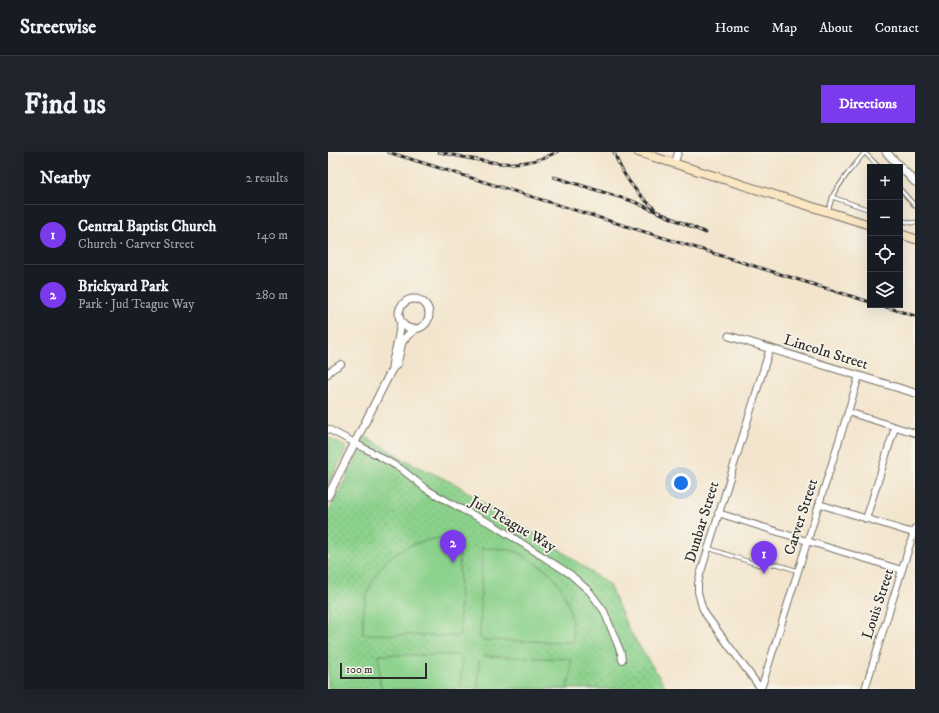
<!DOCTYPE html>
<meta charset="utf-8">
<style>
body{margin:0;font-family:"IM FELL DW Pica",serif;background:#20242c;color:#f1f3f6}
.controls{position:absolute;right:12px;top:12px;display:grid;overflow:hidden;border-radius:0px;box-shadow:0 4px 16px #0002}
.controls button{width:36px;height:36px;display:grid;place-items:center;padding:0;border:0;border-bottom:1px solid #363941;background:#171b24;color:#f1f3f6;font:20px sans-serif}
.scale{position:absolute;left:12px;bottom:10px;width:87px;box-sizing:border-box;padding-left:4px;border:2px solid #2b2b2b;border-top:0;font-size:11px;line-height:14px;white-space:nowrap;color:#2b2b2b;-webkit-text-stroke:3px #f7f3e8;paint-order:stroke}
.you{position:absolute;left:353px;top:331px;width:14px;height:14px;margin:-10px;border:3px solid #fff;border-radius:50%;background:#1a73e8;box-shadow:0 0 0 6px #1a73e833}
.badge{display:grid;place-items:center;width:26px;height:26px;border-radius:50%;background:#7c3aed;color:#fff;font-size:13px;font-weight:700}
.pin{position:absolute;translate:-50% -33px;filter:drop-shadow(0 1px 2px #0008)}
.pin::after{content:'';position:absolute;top:21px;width:14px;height:12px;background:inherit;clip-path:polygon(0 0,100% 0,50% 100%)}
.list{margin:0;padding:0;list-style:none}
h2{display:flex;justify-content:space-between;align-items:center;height:52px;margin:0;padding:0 16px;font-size:17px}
h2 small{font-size:13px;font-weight:400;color:#9ea1a6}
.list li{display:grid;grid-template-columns:26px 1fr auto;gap:12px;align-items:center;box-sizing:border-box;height:60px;padding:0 16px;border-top:1px solid #363941}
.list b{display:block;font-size:15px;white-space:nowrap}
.list p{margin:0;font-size:13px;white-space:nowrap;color:#9ea1a6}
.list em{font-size:13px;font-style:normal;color:#9ea1a6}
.icon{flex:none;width:22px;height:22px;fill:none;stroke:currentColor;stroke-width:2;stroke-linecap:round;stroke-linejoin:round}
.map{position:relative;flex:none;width:587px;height:537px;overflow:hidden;border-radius:0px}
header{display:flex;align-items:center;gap:24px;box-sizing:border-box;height:56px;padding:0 20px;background:#171b24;border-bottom:1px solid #363941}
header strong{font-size:19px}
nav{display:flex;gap:22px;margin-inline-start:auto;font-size:14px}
.intro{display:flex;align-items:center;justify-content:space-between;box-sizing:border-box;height:96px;padding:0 24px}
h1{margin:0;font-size:28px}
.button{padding:10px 18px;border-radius:0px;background:#7c3aed;color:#fff;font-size:14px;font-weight:700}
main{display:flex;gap:24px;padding:0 24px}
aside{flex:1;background:#171b24;border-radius:0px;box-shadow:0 4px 16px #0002}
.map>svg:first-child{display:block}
.grass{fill:url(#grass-dots);stroke:#5c7e5c}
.garden{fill:#8cd28c;stroke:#5c7e5c}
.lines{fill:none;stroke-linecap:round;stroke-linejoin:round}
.service-casing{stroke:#716c64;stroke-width:5}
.minor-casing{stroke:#716c64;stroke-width:8}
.tertiary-casing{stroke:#716c64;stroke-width:9}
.secondary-casing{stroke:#716c64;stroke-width:10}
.service{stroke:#fff;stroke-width:3}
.minor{stroke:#fff;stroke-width:6}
.tertiary{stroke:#fff;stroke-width:7}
.secondary{stroke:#fbe6c4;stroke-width:8}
.rail-casing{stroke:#2b2b2b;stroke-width:3}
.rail{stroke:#f7f3e8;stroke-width:1.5;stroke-dasharray:4.5;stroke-linecap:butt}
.labels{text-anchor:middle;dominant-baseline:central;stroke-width:3.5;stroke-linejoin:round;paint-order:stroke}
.street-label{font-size:15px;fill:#2b2b2b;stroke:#f7f3e8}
</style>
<header>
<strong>Streetwise</strong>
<nav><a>Home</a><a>Map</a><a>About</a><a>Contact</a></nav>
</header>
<div class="intro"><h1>Find us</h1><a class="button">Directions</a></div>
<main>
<aside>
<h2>Nearby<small>2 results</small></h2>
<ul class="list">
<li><span class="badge">1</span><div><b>Central Baptist Church</b><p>Church · Carver Street</p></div><em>140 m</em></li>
<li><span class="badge">2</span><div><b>Brickyard Park</b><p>Park · Jud Teague Way</p></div><em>280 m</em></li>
</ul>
</aside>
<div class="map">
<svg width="587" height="537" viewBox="0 0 587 537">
<defs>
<pattern id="grass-dots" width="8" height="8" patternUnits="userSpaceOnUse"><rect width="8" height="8" fill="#8cd28c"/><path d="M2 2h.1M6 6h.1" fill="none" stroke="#79b479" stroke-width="1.8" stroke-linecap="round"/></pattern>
</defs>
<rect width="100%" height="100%" fill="#f7f3e8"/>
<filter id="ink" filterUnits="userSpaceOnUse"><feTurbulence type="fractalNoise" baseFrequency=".025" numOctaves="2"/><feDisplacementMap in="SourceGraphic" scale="8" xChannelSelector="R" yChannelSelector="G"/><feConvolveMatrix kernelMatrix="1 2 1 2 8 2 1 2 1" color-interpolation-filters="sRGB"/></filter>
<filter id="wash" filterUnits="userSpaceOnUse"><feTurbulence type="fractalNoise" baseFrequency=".012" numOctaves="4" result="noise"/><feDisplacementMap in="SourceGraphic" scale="16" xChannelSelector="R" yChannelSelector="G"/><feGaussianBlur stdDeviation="0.9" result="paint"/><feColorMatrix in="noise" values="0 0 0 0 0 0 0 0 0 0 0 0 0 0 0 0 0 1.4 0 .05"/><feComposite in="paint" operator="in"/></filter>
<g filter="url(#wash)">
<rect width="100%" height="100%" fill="#f3e5cd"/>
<path class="grass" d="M36,284L87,313L131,334L163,357L220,389L281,433L301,478L339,537H0V360L28,308Z"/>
<path class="garden" d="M0,285L19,296L0,333Z
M131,384L132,482L128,484L35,482C34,458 37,441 50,420C54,414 58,408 64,404C81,390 110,385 131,384Z
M154,396L179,397L191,401L221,420L232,434L240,452L244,470L245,490L155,488L152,485Z
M51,503H130L134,507L133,537H54L52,531Z
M156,504L243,507V520L239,537H150L151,509Z"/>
</g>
<g filter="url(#ink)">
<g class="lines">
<defs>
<path id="service" d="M536,0L551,15
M572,37L587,54
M504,45L542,58
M500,59L506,41L520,21L537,0
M572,68L584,71L587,70
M380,396L431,413H436L449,412L470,419"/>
<path id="minor" d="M347,11L350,0
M0,222L2,219L13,212
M520,260L587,281
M0,277L27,291L72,316L98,337L135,358L164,372L242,422L262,440L276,459L293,501L294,508
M491,352L585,381
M390,361L479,389L574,418
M538,367L567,275
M433,537L378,463L374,455L370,440V431L372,423L442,196
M433,537L520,260L531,224
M537,537L587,376"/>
<path id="tertiary" d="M558,0L587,30
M71 162a15 15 0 1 1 30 0a15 15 0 1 1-30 0Z
M401,184L587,241
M64,217C64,208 68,200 69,192C71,184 72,177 73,169
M0,344L64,217L69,212L74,190L79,184L87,177"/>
<path id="secondary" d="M310,0L542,73
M572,82L587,87"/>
</defs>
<use href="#service" class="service-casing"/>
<use href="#minor" class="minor-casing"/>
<use href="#tertiary" class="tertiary-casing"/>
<use href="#secondary" class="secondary-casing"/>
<use href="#service" class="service"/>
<use href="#minor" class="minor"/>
<use href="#tertiary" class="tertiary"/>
<use href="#secondary" class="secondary"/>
<defs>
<path id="rail" d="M60,0L542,150
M111,0C152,8 189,21 229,0
M286,0C294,23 308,41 326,56
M226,25L304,49L325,58L378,81
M552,153L587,164"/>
</defs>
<use href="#rail" class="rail-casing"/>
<use href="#rail" class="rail"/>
</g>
</g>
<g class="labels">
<g class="street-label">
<text transform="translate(498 200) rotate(17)">Lincoln Street</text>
<text transform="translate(473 365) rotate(-72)">Carver Street</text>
<text transform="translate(374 370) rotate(-73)">Dunbar Street</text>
<text transform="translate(185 372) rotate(30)">Jud Teague Way</text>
<text transform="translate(550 452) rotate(-72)">Louis Street</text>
</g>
</g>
</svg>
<div class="controls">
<button>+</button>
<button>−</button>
<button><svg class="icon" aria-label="locate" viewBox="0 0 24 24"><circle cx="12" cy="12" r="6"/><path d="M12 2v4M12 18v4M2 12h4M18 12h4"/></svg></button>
<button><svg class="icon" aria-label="layers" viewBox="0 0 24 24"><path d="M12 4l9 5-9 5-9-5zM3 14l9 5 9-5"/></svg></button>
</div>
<div class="scale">100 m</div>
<div class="you"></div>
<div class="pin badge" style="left:436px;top:422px">1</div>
<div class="pin badge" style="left:125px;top:411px">2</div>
</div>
</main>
